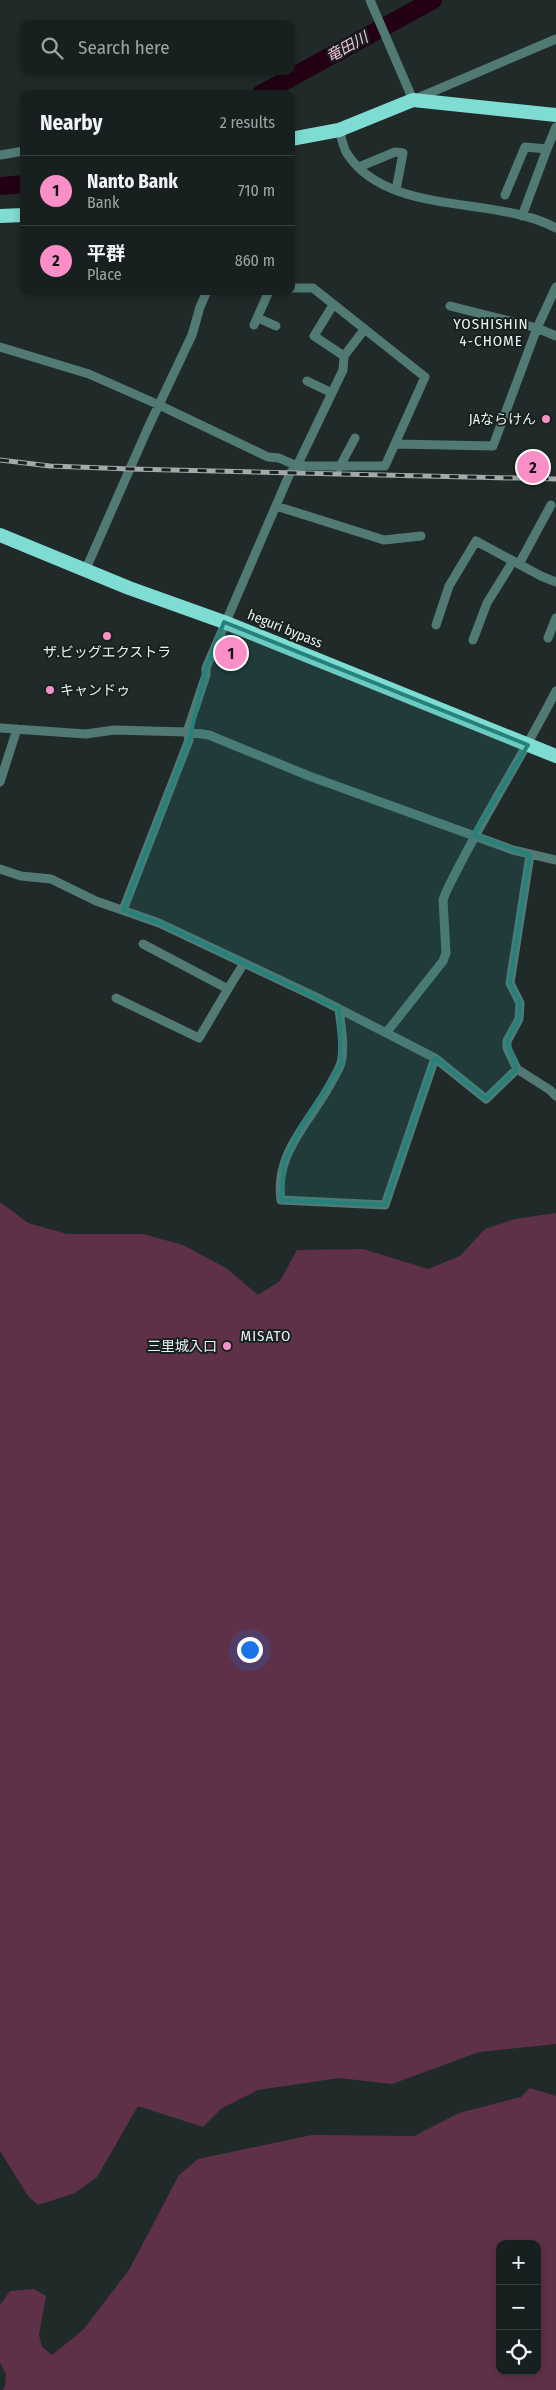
<!DOCTYPE html>
<meta charset="utf-8">
<style>
body{margin:0;font-family:"Fira Sans Condensed","Noto Sans JP",sans-serif;background:#252d2c;color:#f1f3f6}
.controls{position:absolute;right:15px;bottom:15px;display:grid;overflow:hidden;border-radius:10px;box-shadow:0 2px 8px #0003}
.controls button{width:45px;height:45px;display:grid;place-items:center;padding:0;border:0;border-bottom:1px solid #363e3d;background:#18201f;color:#f1f3f6;font:25px sans-serif}
.you{position:absolute;left:249px;top:1649px;width:18px;height:18px;margin:-12px;border:4px solid #fff;border-radius:50%;background:#1a73e8;box-shadow:0 0 0 8px #1a73e833}
.badge{display:grid;place-items:center;width:32px;height:32px;border-radius:50%;background:#fa8fc7;color:#111;font-size:16px;font-weight:700}
.pin{position:absolute;translate:-50% -50%;border:2px solid #fff;box-shadow:0 1px 5px #0006}
.list{margin:0;padding:0;list-style:none}
h2{display:flex;justify-content:space-between;align-items:center;height:65px;margin:0;padding:0 20px;font-size:21px}
h2 small{font-size:16px;font-weight:400;color:#9fa3a4}
.list li{display:grid;grid-template-columns:32px 1fr auto;gap:15px;align-items:center;box-sizing:border-box;height:70px;padding:0 20px;border-top:1px solid #363e3d}
.list b{display:block;font-size:19px;white-space:nowrap}
.list p{margin:0;font-size:16px;white-space:nowrap;color:#9fa3a4}
.list em{font-size:16px;font-style:normal;color:#9fa3a4}
.icon{flex:none;width:28px;height:28px;fill:none;stroke:currentColor;stroke-width:2;stroke-linecap:round;stroke-linejoin:round}
.map{position:relative;flex:none;width:556px;height:2390px;overflow:hidden}
.search{position:absolute;background:#18201f;box-shadow:0 2px 8px #0003;left:20px;top:20px;width:275px;height:55px;display:flex;align-items:center;gap:12px;box-sizing:border-box;padding:0 18px;border-radius:10px;color:#9fa3a4;font-size:19px}
.panel{position:absolute;background:#18201f;box-shadow:0 2px 8px #0003;left:20px;top:90px;width:275px;height:205px;border-radius:10px}
.map>svg:first-child{display:block}
.green{fill:#5f3149;fill-rule:evenodd}
.lines{fill:none;stroke-linecap:round;stroke-linejoin:round}
.river{stroke:#230014;stroke-width:18}
.minor{stroke:#527a75;stroke-width:9}
.trunk{stroke:#7edcd2;stroke-width:14}
.rail-casing{stroke:#a2abaa;stroke-width:5}
.rail{stroke:#17211f;stroke-width:3;stroke-dasharray:9;stroke-linecap:butt}
.marked{fill:#25827b;fill-opacity:0.2;stroke:#25827b;stroke-width:4;stroke-linejoin:round}
.poi-dot{fill:#fa8fc7;stroke:#17211f;stroke-width:2}
.labels{text-anchor:middle;dominant-baseline:central;stroke-width:4;stroke-linejoin:round;paint-order:stroke}
.poi-label{font-size:14px;fill:#eaf1f0;stroke:#17211f;text-anchor:end}
.street-label{font-size:14px;fill:#eaf1f0;stroke:#17211f}
.water-label{font-size:15px;font-style:italic;fill:#fcc0dc;stroke:#17211f}
.neighbourhood-label{font-size:15px;letter-spacing:1px;fill:#eaf1f0;stroke:#17211f}
</style>
<div class="map">
<svg width="556" height="2390" viewBox="0 0 556 2390">
<rect width="100%" height="100%" fill="#202a29"/>
<path class="green" d="M0,1202L28,1223L67,1234H143L183,1245L226,1268L258,1295L280,1281L297,1250L363,1249L428,1269L460,1256L485,1229L515,1219L556,1213V2044L479,2052L392,2084L339,2078L258,2090L222,2108L203,2127L138,2106L97,2177L75,2193L38,2205L28,2196L0,2151Z
M530,2088L556,2096V2390H2L5,2387L6,2374L0,2362V2305L10,2291L34,2289L46,2296L39,2335L42,2347L52,2355L83,2330L129,2270L179,2175L198,2159L312,2135L414,2136L459,2113L521,2097ZM500,2244H537V2371H500Z"/>
<g class="lines">
<path class="river" d="M261,94L433,0
M0,186L24,184"/>
<path class="minor" d="M370,0L413,100L556,39
M339,130C342,138 343,149 348,155C390,217 496,195 556,228
M0,155L24,151
M359,167L395,152L403,153L396,190
M505,195L525,147L547,149L556,127
M522,216L547,149
M333,305L314,336L344,356
M450,306L537,328L556,336
M258,318L276,326
M254,325L269,291
M0,347L89,374L159,405L268,457L279,458L297,466H385L425,377L313,288H291
M307,381L332,393
M396,444L493,446L537,328L556,287
M339,468L355,438
M276,506L384,540L421,536
M519,564L551,505
M85,571L147,430L192,335L200,307L207,291
M436,625L449,586L476,541L541,576L556,582
M548,638L556,618
M473,640L487,603L513,561
M0,728L86,734L114,730L187,732L209,735L309,776L513,850L556,860
M0,782L17,729
M0,869L21,876L51,879L96,901L159,923L318,998L435,1058L486,1099L517,1069L550,1090L556,1096
M123,910L189,740L187,732L206,675V668L290,473L297,466L343,370L344,356L364,330
M143,944L228,989L244,963
M116,998L199,1038L228,989
M339,1009C341,1026 345,1046 341,1063C339,1070 334,1077 331,1083C311,1121 274,1153 281,1200L385,1205L435,1058
M386,1033L443,961L446,953L443,900L446,892C479,823 521,759 556,691
M517,1069L507,1048V1041L519,1019L520,1003L510,983L530,855"/>
<path class="trunk" d="M291,139L339,130L413,100L556,115
M0,216L24,215
M0,535L129,588L224,622L556,756"/>
<defs>
<path id="rail" d="M0,460L50,466L130,469L556,479"/>
</defs>
<use href="#rail" class="rail-casing"/>
<use href="#rail" class="rail"/>
</g>
<path class="marked" d="M224,622L528,745L474,835L530,855L510,983L520,1003L519,1019L507,1041L517,1069L486,1099L435,1058L385,1205L281,1200L284,1162L300,1129L341,1064L339,1009L159,923L123,910L189,740L206,668Z"/>
<g class="poi-dot">
<circle cx="546" cy="419" r="5"/>
<circle cx="107" cy="636" r="5"/>
<circle cx="50" cy="690" r="5"/>
<circle cx="227" cy="1346" r="5"/>
</g>
<g class="labels">
<g class="poi-label">
<text x="536" y="419">JAならけん</text>
<text x="107" y="652" text-anchor="middle">ザ.ビッグエクストラ</text>
<text x="60" y="690" text-anchor="start">キャンドゥ</text>
<text x="217" y="1346">三里城入口</text>
</g>
<g class="street-label">
<text transform="translate(285 629) rotate(22)">heguri bypass</text>
</g>
<g class="water-label">
<text transform="translate(347 47) rotate(-29)">竜田川</text>
</g>
<g class="neighbourhood-label">
<text x="491" y="324">YOSHISHIN<tspan x="491" dy="17">4-CHOME</tspan></text>
<text x="266" y="1336">MISATO</text>
</g>
</g>
</svg>
<div class="controls">
<button>+</button>
<button>−</button>
<button><svg class="icon" aria-label="locate" viewBox="0 0 24 24"><circle cx="12" cy="12" r="6"/><path d="M12 2v4M12 18v4M2 12h4M18 12h4"/></svg></button>
</div>
<div class="you"></div>
<div class="pin badge" style="left:231px;top:653px">1</div>
<div class="pin badge" style="left:533px;top:467px">2</div>
<div class="search"><svg class="icon" aria-label="search" viewBox="0 0 24 24"><circle cx="10" cy="10" r="6"/><path d="M15 15l6 6"/></svg>Search here</div>
<section class="panel">
<h2>Nearby<small>2 results</small></h2>
<ul class="list">
<li><span class="badge">1</span><div><b>Nanto Bank</b><p>Bank</p></div><em>710 m</em></li>
<li><span class="badge">2</span><div><b>平群</b><p>Place</p></div><em>860 m</em></li>
</ul>
</section>
</div>
